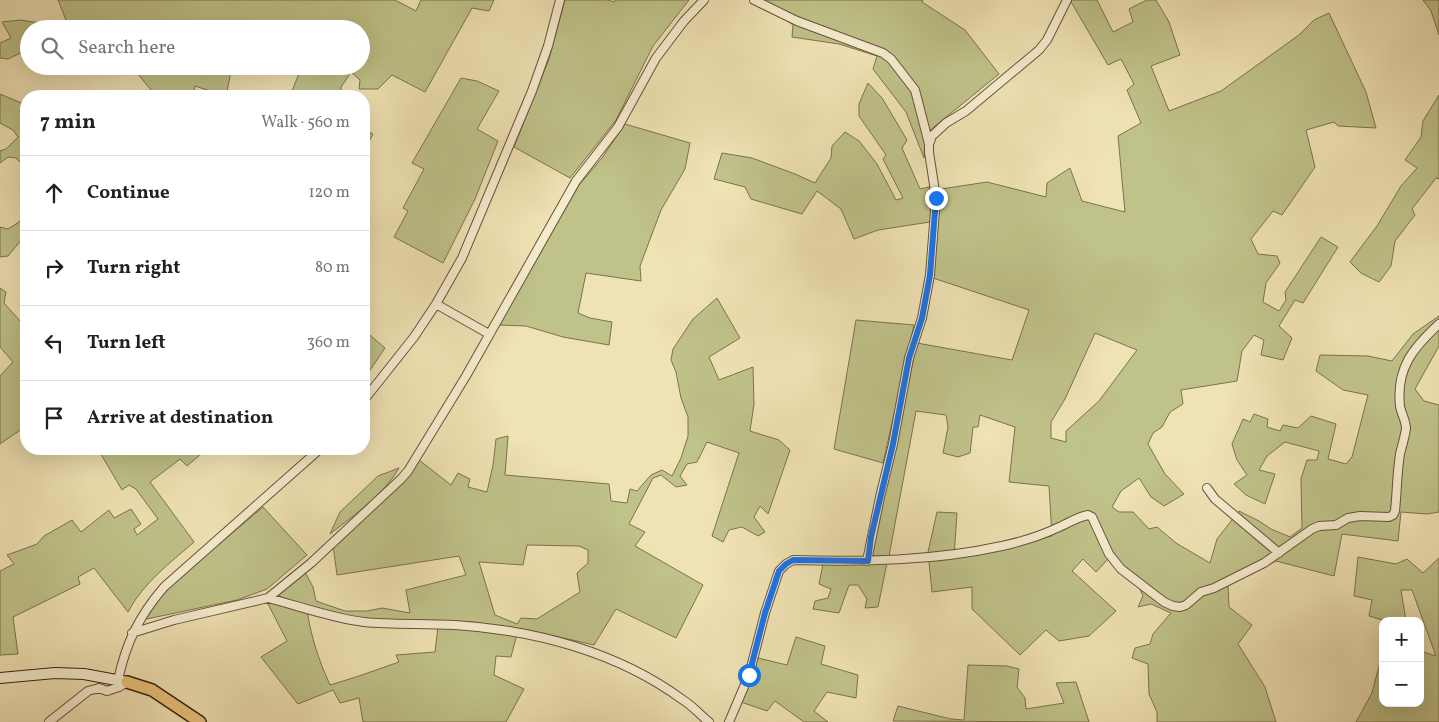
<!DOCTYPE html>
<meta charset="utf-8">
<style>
body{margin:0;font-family:Vollkorn,serif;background:#f2f2f2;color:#202124}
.controls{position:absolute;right:15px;bottom:15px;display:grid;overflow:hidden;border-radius:10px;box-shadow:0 5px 20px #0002}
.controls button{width:45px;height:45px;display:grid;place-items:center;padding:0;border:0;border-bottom:1px solid #e0e0e0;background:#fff;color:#202124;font:25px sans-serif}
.stop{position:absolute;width:15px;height:15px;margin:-11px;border:4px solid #1a73e8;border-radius:50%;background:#fff}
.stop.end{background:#1a73e8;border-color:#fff;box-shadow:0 1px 5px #0008}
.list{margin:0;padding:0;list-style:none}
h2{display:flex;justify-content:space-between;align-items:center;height:65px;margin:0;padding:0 20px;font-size:21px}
h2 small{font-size:16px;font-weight:400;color:#757577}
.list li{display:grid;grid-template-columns:32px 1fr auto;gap:15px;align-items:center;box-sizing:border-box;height:75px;padding:0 20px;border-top:1px solid #e0e0e0}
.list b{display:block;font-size:19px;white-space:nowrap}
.list em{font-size:16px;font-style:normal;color:#757577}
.icon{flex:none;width:28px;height:28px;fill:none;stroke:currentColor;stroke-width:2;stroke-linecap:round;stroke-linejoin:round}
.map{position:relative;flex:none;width:1439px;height:722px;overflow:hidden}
.search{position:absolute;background:#fff;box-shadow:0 5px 20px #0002;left:20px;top:20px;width:350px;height:55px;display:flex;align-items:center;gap:12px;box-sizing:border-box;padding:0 18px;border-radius:28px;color:#757577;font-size:19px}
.panel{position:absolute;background:#fff;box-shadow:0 5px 20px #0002;left:20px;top:90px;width:350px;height:365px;border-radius:20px}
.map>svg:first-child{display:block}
.green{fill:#bfc289;stroke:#7d724d;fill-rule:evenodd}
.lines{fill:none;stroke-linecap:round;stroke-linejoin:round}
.minor-casing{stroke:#68523a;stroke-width:10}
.secondary-casing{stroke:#3b2211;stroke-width:12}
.primary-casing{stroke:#3b2211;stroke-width:14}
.minor{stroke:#f5ecce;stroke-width:8}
.secondary{stroke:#f5ecce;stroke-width:10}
.primary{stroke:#e8c17a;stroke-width:11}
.route{stroke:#1a73e8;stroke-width:6}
</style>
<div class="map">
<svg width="1439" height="722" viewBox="0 0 1439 722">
<rect width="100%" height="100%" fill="#efe2b4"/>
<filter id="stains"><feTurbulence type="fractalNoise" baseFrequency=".004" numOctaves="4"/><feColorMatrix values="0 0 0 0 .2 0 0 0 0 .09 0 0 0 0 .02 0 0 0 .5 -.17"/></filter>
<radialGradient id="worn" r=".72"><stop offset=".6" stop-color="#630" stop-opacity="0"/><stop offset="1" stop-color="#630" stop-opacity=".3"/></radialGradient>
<path class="green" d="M58,0H395L416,11L421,0H494L489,11L472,8L425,92L392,75L378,89H359L360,80L351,72L341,87V96H290L302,66H361V29H29V49L8,59L0,58V43L11,38L2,22L20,20L61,26L66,20Z
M565,0H608L614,2L615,0H689L653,46L616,120L570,178L514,147L549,59Z
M754,0H923L922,2L965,30L999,74L929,131L925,139L924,158L906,112L873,69L877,56L839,44L792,37L793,25L774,10Z
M1070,0H1097L1113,32L1133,22L1129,9L1147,0H1156L1169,22L1180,55L1151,66L1169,111L1221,91L1299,35L1314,20L1329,13L1366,92L1376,128L1338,126L1334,122L1306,130L1315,167L1282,215L1273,211L1251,239L1258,254L1277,256L1280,263L1266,283L1263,302L1279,311L1286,300L1285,292L1321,237L1338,247L1303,303L1295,300L1279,326L1292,338L1283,360L1261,355L1264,340L1254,335L1242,351L1237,381L1181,390L1183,404L1170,412L1162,427L1153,433L1148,444L1165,474L1184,494L1164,506L1151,497L1139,478L1121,491L1112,507L1119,512H1133L1149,529L1157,527L1176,543L1210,563L1217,539L1239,511L1259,521L1271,529L1290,537L1302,528L1301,479L1307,460H1317L1319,451L1285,442L1267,456L1259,470L1275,474L1265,504L1246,495L1234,484L1247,475L1237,460L1232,444L1243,419L1250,422L1254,414L1268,419L1267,427L1280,431L1283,425L1298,428L1311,416L1336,424L1328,459L1346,464L1352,457L1368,395L1343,390L1316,371L1320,355L1368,356L1392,361L1413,334L1439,316V346L1415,389L1424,401L1439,405V512L1427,514L1401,512L1398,541L1342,534L1334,576L1276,561L1228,585L1229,607L1252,625L1238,644L1265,687L1276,722H1157V712L1149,694L1148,664L1132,658L1135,648L1150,644L1153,634L1171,613L1151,604L1138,607L1143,596L1137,583L1109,558L1096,572L1083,559L1072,571L1116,611L1089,636L1059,641L1046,630L1020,655L972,609V587L932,592L928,552L937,512L957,513L954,557L991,551L1052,536L1049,486L1009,482L1015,427L980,415L978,427H973L970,453L958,457L943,453L948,427L946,415L916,411L889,556H871L917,343L1012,360L1029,310L933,278L941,189L987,182L1046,197L1047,183L1070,168L1082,201L1125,212L1118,136L1141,123L1127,90L1134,84L1121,59L1108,65ZM1095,333L1137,350L1099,401L1066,431V442L1051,438V422L1065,399Z
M1423,0H1439V35L1431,11Z
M129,66H240V71H231L226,96L195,86L193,96H156L137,73Z
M461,78L477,81L499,91L477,129L498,141L475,199L443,263L394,237L408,211L403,208L424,169L412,163Z
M868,83L882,98L907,140L902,148L920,189L929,187L931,202L930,222L878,230L854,239L841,209L817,191L802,214L751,199L745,187L714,179L722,153L752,158L795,174L815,183L831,158L832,146L845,132L859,141L877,164L896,200L903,198L883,159L886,155L859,116V104Z
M0,94L26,105V168L16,158L8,157L0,163V151L6,149L18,137L13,130L0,123Z
M1439,95V179L1436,178L1412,209L1415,215L1395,241L1391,266L1379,282L1361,273L1350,262L1377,226L1401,186L1417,168L1405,160L1421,137L1423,121Z
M625,124L690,143L685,169L661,210L640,266L641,281L586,273L578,313L590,318L612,322L609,345L563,337L526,326L499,325L579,185L602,158Z
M364,129L373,134L364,151Z
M26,212V234L8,256L0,257V227L8,229L19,222Z
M0,288L6,292L4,303L20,321L26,322V426L0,444V376L13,362L0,347Z
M717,298L740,338L709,357L719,380L753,367L754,404L750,431L779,440L790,450L768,514L760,506L754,517L765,532L758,536L742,527L729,530L723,542L712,536L739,453L707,442L697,462L687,464L680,476L687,485L676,487L661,475L653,478L629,524L645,532L635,546L703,585L676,638L616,609L594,645L529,630L472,622L393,621L354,617L285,599L276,594L305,572L313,587L316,601L345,611H367L382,608L410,613L406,590L466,575L459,556L337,575L333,545L406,479L419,460L451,485L458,473L470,479L468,487L487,492L493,465L496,439L508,436L505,475L609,484L611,501L627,503L630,489L637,491L651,475L662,470L672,476L681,458L688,436V417L681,398L676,372L671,360L673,349L693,319ZM527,545L579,546L588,550V563L577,573L580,592L537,619L521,618L517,624L495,615L479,562L523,565Z
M856,320L914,325L883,463L834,449Z
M364,330L385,348L364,379Z
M98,449H207L187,466L180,459L150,482L194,542C170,563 143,583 128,612L94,568L78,577L80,584L13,617L18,654L0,655V571L14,564L7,555L37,544L44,536L72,520L81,532L109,510L114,518L131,509L141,524L134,529L137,535L158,519L136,489L129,485L122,490Z
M399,468C384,495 354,515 330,534L340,512L378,476Z
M263,507L307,555L267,589L237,600L142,620L154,602L178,579Z
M1358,557L1396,564L1407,559L1423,573L1439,558V722H1356L1372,693L1383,651V703H1420V651L1436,656L1412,590H1401L1406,621H1386L1369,616L1372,600L1354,596Z
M887,563L878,607L865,608L867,599L858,585H849L839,613L813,609L815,601L828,598L831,589L819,584L823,564Z
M267,602L307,610C311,637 319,661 330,685L356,677L399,662L396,655L435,652L438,627L517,634L511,657L496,656L494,675L524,689L506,722H363L359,698L340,703L333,690L298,704L261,657L287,641Z
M796,637L825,646L821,664L858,675L856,698L827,692L814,711L828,722H804L775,701L767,711L741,702L758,658L787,665Z
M968,665L1007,666L1019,669L1017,687L1025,698L1026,709L1064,703L1056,683L1076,682L1089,722L893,721L898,706L951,719L964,720Z"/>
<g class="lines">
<defs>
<path id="minor" d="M754,0L797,21L883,53L891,59L915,90L929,144
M436,304L489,334
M364,400L414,337L436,304L462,258L532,91L548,46L560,0
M1207,488L1215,499L1279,553
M867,561L880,497L893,444L909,358L922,318L930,275L936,198L929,152V144L932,136L946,123L966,111L1039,50L1047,40L1067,0
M268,598C299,606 331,618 364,622C394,625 425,623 455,625C535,630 618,652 683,700C693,706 700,715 709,722
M132,633L174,620L268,598L311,563L401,479L408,471L466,376L576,181L618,127L656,58L684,21L704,0
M118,680C126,643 139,616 164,587L320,449
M49,722L88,691L99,688L107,691L119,687L127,682
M729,722L749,675L765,613L779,571L786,564L793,560C863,562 934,561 1002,546C1020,542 1040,536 1057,528C1067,524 1077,517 1088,515L1092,517L1109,554L1121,569L1164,602L1173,606L1180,607L1186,605L1201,592L1214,588L1264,563L1312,529L1319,526L1336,525L1348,518L1360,516L1389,517L1393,515L1395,511C1397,492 1397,473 1400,454C1402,445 1405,437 1406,428C1406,421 1401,413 1400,406C1396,368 1413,348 1439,324"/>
<path id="secondary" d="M0,678L55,673L84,674L127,682"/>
<path id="primary" d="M127,682L152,690L200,722"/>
</defs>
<use href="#minor" class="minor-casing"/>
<use href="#secondary" class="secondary-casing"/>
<use href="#primary" class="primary-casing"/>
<use href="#minor" class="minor"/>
<use href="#secondary" class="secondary"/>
<use href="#primary" class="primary"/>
</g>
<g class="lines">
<path class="route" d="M749,675L765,613L779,571L786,564L793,560L868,561L871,537L893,444L909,358L922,318L930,275L936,198"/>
</g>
<rect width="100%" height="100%" filter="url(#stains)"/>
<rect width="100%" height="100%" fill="url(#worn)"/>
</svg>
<div class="controls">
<button>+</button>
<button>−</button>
</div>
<div class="stop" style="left:749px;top:675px"></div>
<div class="stop end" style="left:936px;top:198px"></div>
<div class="search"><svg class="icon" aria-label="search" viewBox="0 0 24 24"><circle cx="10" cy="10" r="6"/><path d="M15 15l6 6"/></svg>Search here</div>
<section class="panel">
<h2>7 min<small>Walk · 560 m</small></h2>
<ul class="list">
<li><svg class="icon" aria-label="ahead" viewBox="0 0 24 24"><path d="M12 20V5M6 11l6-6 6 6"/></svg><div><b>Continue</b></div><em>120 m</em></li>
<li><svg class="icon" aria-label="right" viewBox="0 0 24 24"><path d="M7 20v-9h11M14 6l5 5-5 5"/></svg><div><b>Turn right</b></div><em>80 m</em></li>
<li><svg class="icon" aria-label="left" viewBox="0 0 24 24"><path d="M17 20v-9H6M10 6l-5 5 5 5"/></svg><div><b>Turn left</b></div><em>360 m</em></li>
<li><svg class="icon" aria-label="arrive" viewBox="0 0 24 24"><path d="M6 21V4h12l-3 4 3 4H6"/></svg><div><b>Arrive at destination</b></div></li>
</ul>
</section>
</div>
